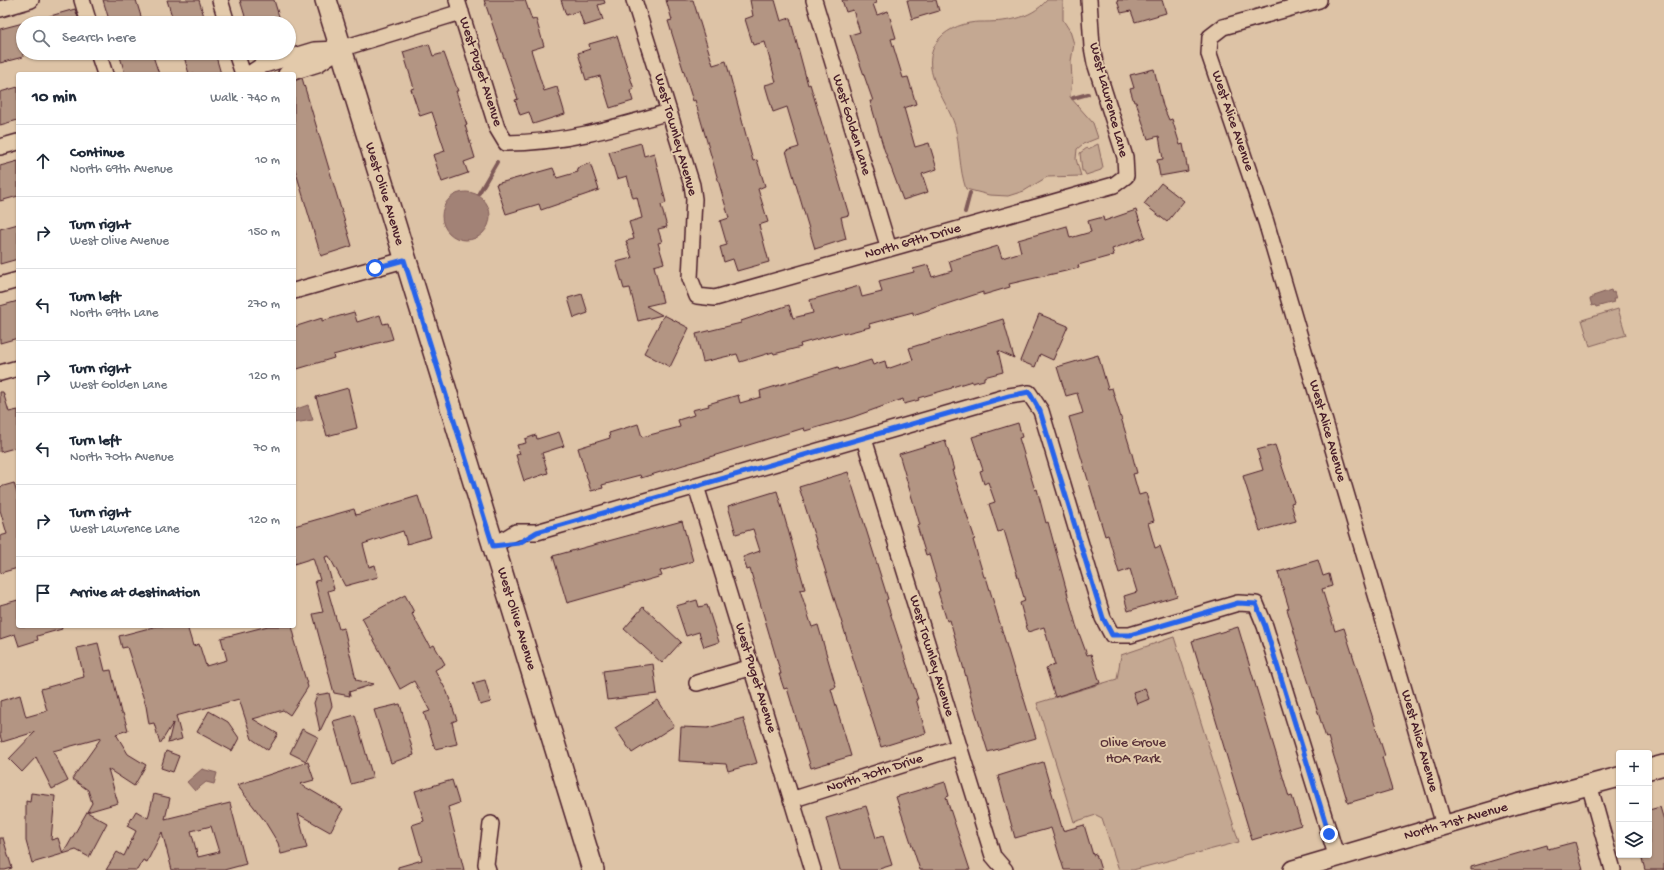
<!DOCTYPE html>
<meta charset="utf-8">
<style>
body{margin:0;font-family:"Gochi Hand",sans-serif;background:#f6f6f7;color:#1f2937}
.controls{position:absolute;right:12px;bottom:12px;display:grid;overflow:hidden;border-radius:4px;box-shadow:0 1px 3px #0004}
.controls button{width:36px;height:36px;display:grid;place-items:center;padding:0;border:0;border-bottom:1px solid #e0e1e3;background:#fff;color:#1f2937;font:20px sans-serif}
.stop{position:absolute;width:12px;height:12px;margin:-9px;border:3px solid #2563eb;border-radius:50%;background:#fff}
.stop.end{background:#2563eb;border-color:#fff;box-shadow:0 1px 4px #0008}
.list{margin:0;padding:0;list-style:none}
h2{display:flex;justify-content:space-between;align-items:center;height:52px;margin:0;padding:0 16px;font-size:17px}
h2 small{font-size:13px;font-weight:400;color:#747a83}
.list li{display:grid;grid-template-columns:26px 1fr auto;gap:12px;align-items:center;box-sizing:border-box;height:72px;padding:0 16px;border-top:1px solid #e0e1e3}
.list b{display:block;font-size:15px;white-space:nowrap}
.list p{margin:0;font-size:13px;white-space:nowrap;color:#747a83}
.list em{font-size:13px;font-style:normal;color:#747a83}
.icon{flex:none;width:22px;height:22px;fill:none;stroke:currentColor;stroke-width:2;stroke-linecap:round;stroke-linejoin:round}
.map{position:relative;flex:none;width:1664px;height:870px;overflow:hidden}
.search{position:absolute;background:#fff;box-shadow:0 1px 3px #0004;left:16px;top:16px;width:280px;height:44px;display:flex;align-items:center;gap:10px;box-sizing:border-box;padding:0 14px;border-radius:22px;color:#747a83;font-size:15px}
.panel{position:absolute;background:#fff;box-shadow:0 1px 3px #0004;left:16px;top:72px;width:280px;height:556px;border-radius:4px}
.map>svg:first-child{display:block}
.green{fill:#c4a892;stroke:#87645e}
.water{fill:#a28276;stroke:#7f5a58}
.lines{fill:none;stroke-linecap:round;stroke-linejoin:round}
.stream{stroke:#7f5a58;stroke-width:4}
.building{fill:#b39583;stroke:#4a1f2b;fill-rule:evenodd}
.minor-casing{stroke:#4a1f2b;stroke-width:18}
.tertiary-casing{stroke:#4a1f2b;stroke-width:22}
.secondary-casing{stroke:#4a1f2b;stroke-width:24}
.minor{stroke:#e3caab;stroke-width:15}
.tertiary{stroke:#e3caab;stroke-width:19}
.secondary{stroke:#e3caab;stroke-width:21}
.route{stroke:#2563eb;stroke-width:5}
.labels{text-anchor:middle;dominant-baseline:central;stroke-width:4;stroke-linejoin:round;paint-order:stroke}
.street-label{font-size:14px;fill:#4a1f2b;stroke:#e3caab}
.park-label{font-size:14px;fill:#5c343a;stroke:#e3caab}
</style>
<div class="map">
<svg width="1664" height="870" viewBox="0 0 1664 870">
<rect width="100%" height="100%" fill="#ddc3a6"/>
<filter id="ink" filterUnits="userSpaceOnUse"><feTurbulence type="fractalNoise" baseFrequency=".025" numOctaves="2"/><feDisplacementMap in="SourceGraphic" scale="8" xChannelSelector="R" yChannelSelector="G"/><feConvolveMatrix kernelMatrix="1 2 1 2 8 2 1 2 1" color-interpolation-filters="sRGB"/></filter>
<g filter="url(#ink)">
<path class="green" d="M1047,0H1063V20L1070,31L1074,44L1071,61L1072,81L1070,97L1093,123L1098,138L1083,144L1077,149L1076,159L1081,176L1047,177L1024,191L1008,196L989,195L966,189C959,169 960,146 955,126C946,97 916,68 939,39C948,28 966,22 980,22C1005,22 1030,20 1047,0Z
M1098,144L1103,167L1101,170L1086,175L1084,171H1082L1080,153L1087,148L1088,149Z
M1618,309L1626,335L1590,346L1582,320Z
M1174,637L1239,842L1133,870H1119L1102,818L1096,815L1074,822L1037,703L1117,679L1121,655Z"/>
<path class="water" d="M442 216a24 24 0 1 1 48 0a24 24 0 1 1-48 0Z
M1611,290L1612,293L1614,292L1616,299H1613L1614,302L1596,307L1595,305L1592,306L1590,299L1593,298V296Z
M308,405L313,420L294,423V410Z
M202,769L217,773L214,784L206,782L195,791L187,782Z"/>
<g class="lines">
<path class="stream" d="M1073,98L1088,94
M479,193L497,162
M965,212L970,193"/>
</g>
<path class="building" d="M103,0H136L143,23H110Z
M167,0H199L206,23H174Z
M240,0H274L281,23H247Z
M484,0H525L532,20L536,19L544,46L531,50L544,91L557,87L565,114L533,124L529,112L520,115L515,100L518,99Z
M561,0H604L605,3L598,5L603,20L584,26L579,11L566,15Z
M666,0H693L713,65L726,61L753,161L757,160L765,186L758,189L768,222L759,225L769,262L737,271L733,259L724,262L720,247L727,245L720,221L729,218L695,100L693,101L668,21L672,20Z
M750,0H775L781,21L790,18L808,85L810,84L849,215L841,217L846,239L815,249L786,151L799,147L787,107L773,112L765,85L776,82L765,42L753,45L745,19L753,16Z
M842,0H876L877,3L873,4L877,15L888,11L896,38L891,39L903,78L908,77L916,104L904,108L915,147L929,143L937,169L922,174L928,192L903,200L884,149L870,101H873L850,35L860,32L853,10L846,12Z
M907,0H936L939,11L912,19Z
M1117,0H1162L1166,13L1135,22L1131,11L1121,13Z
M75,9L80,23H36V20Z
M23,23V57L0,63V29Z
M617,36L634,89L630,91L633,101L610,108L600,76L586,80L578,53L590,49L589,44Z
M429,44L433,56L444,53L458,91H456L467,125H465L475,158L464,162L468,173L442,182L433,155L445,151L432,112L420,116L411,89L414,88L403,52Z
M119,53H152L159,74H125Z
M183,53H215L221,74H189Z
M1154,69L1163,106L1169,120L1172,119L1180,145L1183,144L1188,171L1160,176L1157,160L1163,159L1159,136L1148,139L1136,102H1134L1130,89L1134,88L1130,75Z
M302,78L352,246L321,256L294,166V81Z
M18,87V120L0,125V92Z
M641,143L644,156L654,153L666,203L661,205L667,227L658,229L662,242L658,243L664,263L654,266L663,302L646,306L662,315L638,321L630,288L624,289L616,262L632,258L626,241L634,239L629,222L642,218L637,197L633,198L627,176L617,179L609,152Z
M18,161V196L0,201V166Z
M590,163L599,190L541,210L539,204L506,214L496,184L553,168L557,178L578,172L577,168Z
M1161,183L1184,201L1167,222L1144,204Z
M1136,210L1145,237L1112,249L1114,255L1078,265L1079,268L1009,284L1010,287L983,295V292L913,315V312L869,324L870,327L843,334V332L800,344L801,347L774,354L773,352L740,362L737,354L703,362L696,334L741,323V321L789,305L793,318L813,313L810,300L859,286L862,297L882,292L879,281L914,272L913,269L928,265L932,277L952,271L949,261L998,246L1002,258L1021,252L1018,240L1067,226L1070,238L1091,232L1088,221L1103,217L1104,221Z
M18,224V259L0,264V229Z
M582,294L588,313L574,318L568,298Z
M18,301V338L0,343V306Z
M354,312L357,322L380,315L383,324L388,323L393,339L333,355L334,358L294,370V327L322,318V321Z
M1039,314L1068,326L1053,360L1040,354L1035,367L1020,361Z
M664,315L689,328L670,367L644,353Z
M1003,319L1014,358L998,351L1003,372L984,377V380L972,383V381L952,387V388L918,398L919,400L904,404L903,399L853,417L805,431L804,428L641,478L640,475L602,485L603,488L591,491L578,448L610,438L609,433L638,424L642,437L680,427L678,420L694,415L692,410L709,406L708,404L738,395L740,403L761,397L760,391L838,367L839,370L871,360L873,365L885,361L887,369L913,360L909,348Z
M1098,355L1108,389L1112,388L1132,454L1137,473L1133,474L1139,495L1146,493L1154,521L1148,523L1155,548L1160,546L1177,596L1128,611L1124,596L1137,592L1130,569L1119,573L1108,535L1105,536L1069,417L1083,413L1077,393L1066,396L1057,367Z
M348,388L357,428L327,436L316,397Z
M0,392H3L9,412L18,410V447L0,452Z
M1018,423L1022,437L1019,438L1035,490L1037,489L1046,523L1048,522L1076,625L1087,655L1091,654L1100,683L1055,697L1046,668L1055,665L1044,627L1028,632L1020,603L1025,601L1004,530L998,532L989,504L995,502L988,482L984,484L980,471L983,470L972,437Z
M559,432L564,446L542,453L548,473L524,481L516,455L520,454L517,445L526,443L525,439L536,435L537,439Z
M945,440L954,470H952L975,539L973,540L984,577H986L1016,677L1017,676L1036,738L988,752L969,691H970L950,620L947,621L938,592L940,591L929,554L926,555L917,526L920,525L899,454Z
M1275,445L1294,502L1291,503L1296,521L1260,531L1243,476L1263,470L1257,450Z
M848,472L888,599L886,600L918,699H916L926,733L881,747L799,487Z
M14,483L18,497V568L0,573V536L7,534L0,510V487Z
M777,491L805,589L800,590L812,627L818,625L836,687L831,689L851,756L811,768L787,688L784,689L779,674H781L750,569L747,570L743,557L760,551L753,529L736,534L728,506Z
M418,496L431,537L407,544L403,531L363,544L369,567L375,565L378,577L345,586L329,556L325,557L334,589L328,591L339,629L344,628L356,680L374,684L349,692L350,696L334,693L313,614L323,612L315,581L320,580L313,558L294,564V526L354,509L356,515Z
M682,521L693,561L660,571L662,576L567,603L553,556Z
M1318,560L1323,576L1329,574L1332,586L1322,589L1335,631L1344,628L1385,756L1382,757L1392,790L1348,803L1328,737L1326,738L1296,642H1297L1287,609L1289,608L1278,572Z
M405,595L414,612L412,614L430,647L434,645L445,664L435,670L447,692L457,720L452,722L457,744L435,749L424,713L430,711L414,681L400,689L362,618Z
M18,600V626H61L62,629L37,636L38,640L19,646L15,634L0,639V605Z
M697,600L699,607L707,605L719,642L704,647L699,632L686,636L676,606Z
M643,607L681,642L662,663L624,629Z
M157,626H187L193,646L199,644L206,666L227,660L221,638L268,626H292L295,638H293L308,687L290,715L283,710L253,719L278,734L268,750L252,739L239,699L176,716L182,739L168,743L173,723L160,744L154,723L149,724L146,706L127,647L122,648L119,636Z
M1238,627L1289,797L1292,796L1301,825L1252,840L1192,641Z
M98,643L105,671L111,670L121,713H123L128,730L116,734L128,754L146,765L134,786L108,769L118,803L87,812L107,823L89,857L76,850L32,863L26,841V801L30,802L31,793L55,796L51,840L58,838L63,854L92,803L88,790L72,779L101,738L53,751L68,781L52,789L36,757L22,772L9,759L35,732L2,742L0,735V701L20,695L26,717L47,711L41,689L84,677L77,648Z
M653,664L657,694L607,700L603,671Z
M485,680L491,702L480,705L473,683Z
M1145,688L1149,699L1137,704L1133,692Z
M329,693L332,706L320,731L314,703L317,695Z
M658,700L674,726L632,753L615,728Z
M400,704L414,755L391,763L374,710Z
M209,711L228,722L239,738L232,751L197,732Z
M355,715L373,778L351,784L333,721Z
M743,718L757,763L728,771L726,764L679,761L681,727L708,728Z
M302,729L318,737L306,761L290,753Z
M166,751L179,756L173,772L161,768Z
M308,762L314,780L300,784L343,809L330,832L298,814L307,848L281,854L278,843L264,820L237,785Z
M1043,762L1063,831L1084,825L1093,855L1096,854L1101,870H1064L1051,828L1015,838L998,776Z
M452,780L459,803L448,807L464,870H398V867L422,860L412,825L424,821L415,791Z
M945,782L949,796L946,797L970,870H920L896,797Z
M154,794L170,798L165,819L230,803L246,864L224,870H172L162,832L147,862L143,860L137,870H106L117,852L124,856L136,831L127,826L136,811L148,818ZM211,826L219,852L198,857L191,831Z
M866,806L876,838L883,836L892,865L876,870H840L826,818Z
M1660,807L1664,820V870H1645L1641,855H1649V810Z
M0,838H3L12,868L5,870H0Z
M1575,842L1583,870H1471V867L1547,845L1548,849Z"/>
<g class="lines">
<defs>
<path id="minor" d="M82,0L89,23
M220,0L227,23
M457,0L497,128L506,143C564,143 614,128 669,112
M634,0L692,185L694,199L690,278L697,296L715,298L1114,185L1126,176L1125,157L1095,63L1092,47L1089,0
M814,0L889,249
M1319,0L1223,27L1210,37L1209,54L1266,222L1444,825
M0,9L31,0
M98,53L105,74
M236,53L243,74
M249,74L261,66L314,50L340,49L461,12
M286,74L318,64L339,50
M0,147L18,142
M0,285L18,280
M294,291L404,260
M0,373L18,368
M864,439L993,856L1005,870
M696,486L813,870
M493,546L516,532H537L1009,396L1029,393L1041,411L1103,618L1112,635H1130L1238,603L1256,604L1265,626L1337,858
M697,683L752,667
M1589,784L1613,870
M791,800L959,747
M488,870L486,864L491,824"/>
<path id="tertiary" d="M1649,769L1664,765
M1293,870L1517,804L1619,777"/>
<path id="secondary" d="M326,0L593,870"/>
</defs>
<use href="#minor" class="minor-casing"/>
<use href="#tertiary" class="tertiary-casing"/>
<use href="#secondary" class="secondary-casing"/>
<use href="#minor" class="minor"/>
<use href="#tertiary" class="tertiary"/>
<use href="#secondary" class="secondary"/>
</g>
</g>
<g class="lines" filter="url(#ink)">
<path class="route" d="M375,268L404,260L493,546L519,543L537,532L1009,396L1029,392L1040,411L1103,618L1112,635H1130L1238,603L1256,604L1265,626L1329,834"/>
</g>
<g class="labels">
<g class="street-label">
<text transform="translate(480 72) rotate(72)">West Puget Avenue</text>
<text transform="translate(1108 100) rotate(75)">West Lawrence Lane</text>
<text transform="translate(1232 121) rotate(71)">West Alice Avenue</text>
<text transform="translate(851 125) rotate(73)">West Golden Lane</text>
<text transform="translate(675 135) rotate(74)">West Townley Avenue</text>
<text transform="translate(384 194) rotate(73)">West Olive Avenue</text>
<text transform="translate(913 242) rotate(-16)">North 69th Drive</text>
<text transform="translate(1327 431) rotate(74)">West Alice Avenue</text>
<text transform="translate(516 619) rotate(73)">West Olive Avenue</text>
<text transform="translate(931 656) rotate(73)">West Townley Avenue</text>
<text transform="translate(755 678) rotate(73)">West Puget Avenue</text>
<text transform="translate(1419 741) rotate(74)">West Alice Avenue</text>
<text transform="translate(875 774) rotate(-18)">North 70th Drive</text>
<text transform="translate(1456 822) rotate(-16)">North 71st Avenue</text>
</g>
<g class="park-label">
<text x="1133" y="743">Olive Grove<tspan x="1133" dy="16">HOA Park</tspan></text>
</g>
</g>
</svg>
<div class="controls">
<button>+</button>
<button>−</button>
<button><svg class="icon" aria-label="layers" viewBox="0 0 24 24"><path d="M12 4l9 5-9 5-9-5zM3 14l9 5 9-5"/></svg></button>
</div>
<div class="stop" style="left:375px;top:268px"></div>
<div class="stop end" style="left:1329px;top:834px"></div>
<div class="search"><svg class="icon" aria-label="search" viewBox="0 0 24 24"><circle cx="10" cy="10" r="6"/><path d="M15 15l6 6"/></svg>Search here</div>
<section class="panel">
<h2>10 min<small>Walk · 740 m</small></h2>
<ul class="list">
<li><svg class="icon" aria-label="ahead" viewBox="0 0 24 24"><path d="M12 20V5M6 11l6-6 6 6"/></svg><div><b>Continue</b><p>North 69th Avenue</p></div><em>10 m</em></li>
<li><svg class="icon" aria-label="right" viewBox="0 0 24 24"><path d="M7 20v-9h11M14 6l5 5-5 5"/></svg><div><b>Turn right</b><p>West Olive Avenue</p></div><em>150 m</em></li>
<li><svg class="icon" aria-label="left" viewBox="0 0 24 24"><path d="M17 20v-9H6M10 6l-5 5 5 5"/></svg><div><b>Turn left</b><p>North 69th Lane</p></div><em>270 m</em></li>
<li><svg class="icon" aria-label="right" viewBox="0 0 24 24"><path d="M7 20v-9h11M14 6l5 5-5 5"/></svg><div><b>Turn right</b><p>West Golden Lane</p></div><em>120 m</em></li>
<li><svg class="icon" aria-label="left" viewBox="0 0 24 24"><path d="M17 20v-9H6M10 6l-5 5 5 5"/></svg><div><b>Turn left</b><p>North 70th Avenue</p></div><em>70 m</em></li>
<li><svg class="icon" aria-label="right" viewBox="0 0 24 24"><path d="M7 20v-9h11M14 6l5 5-5 5"/></svg><div><b>Turn right</b><p>West Lawrence Lane</p></div><em>120 m</em></li>
<li><svg class="icon" aria-label="arrive" viewBox="0 0 24 24"><path d="M6 21V4h12l-3 4 3 4H6"/></svg><div><b>Arrive at destination</b></div></li>
</ul>
</section>
</div>
